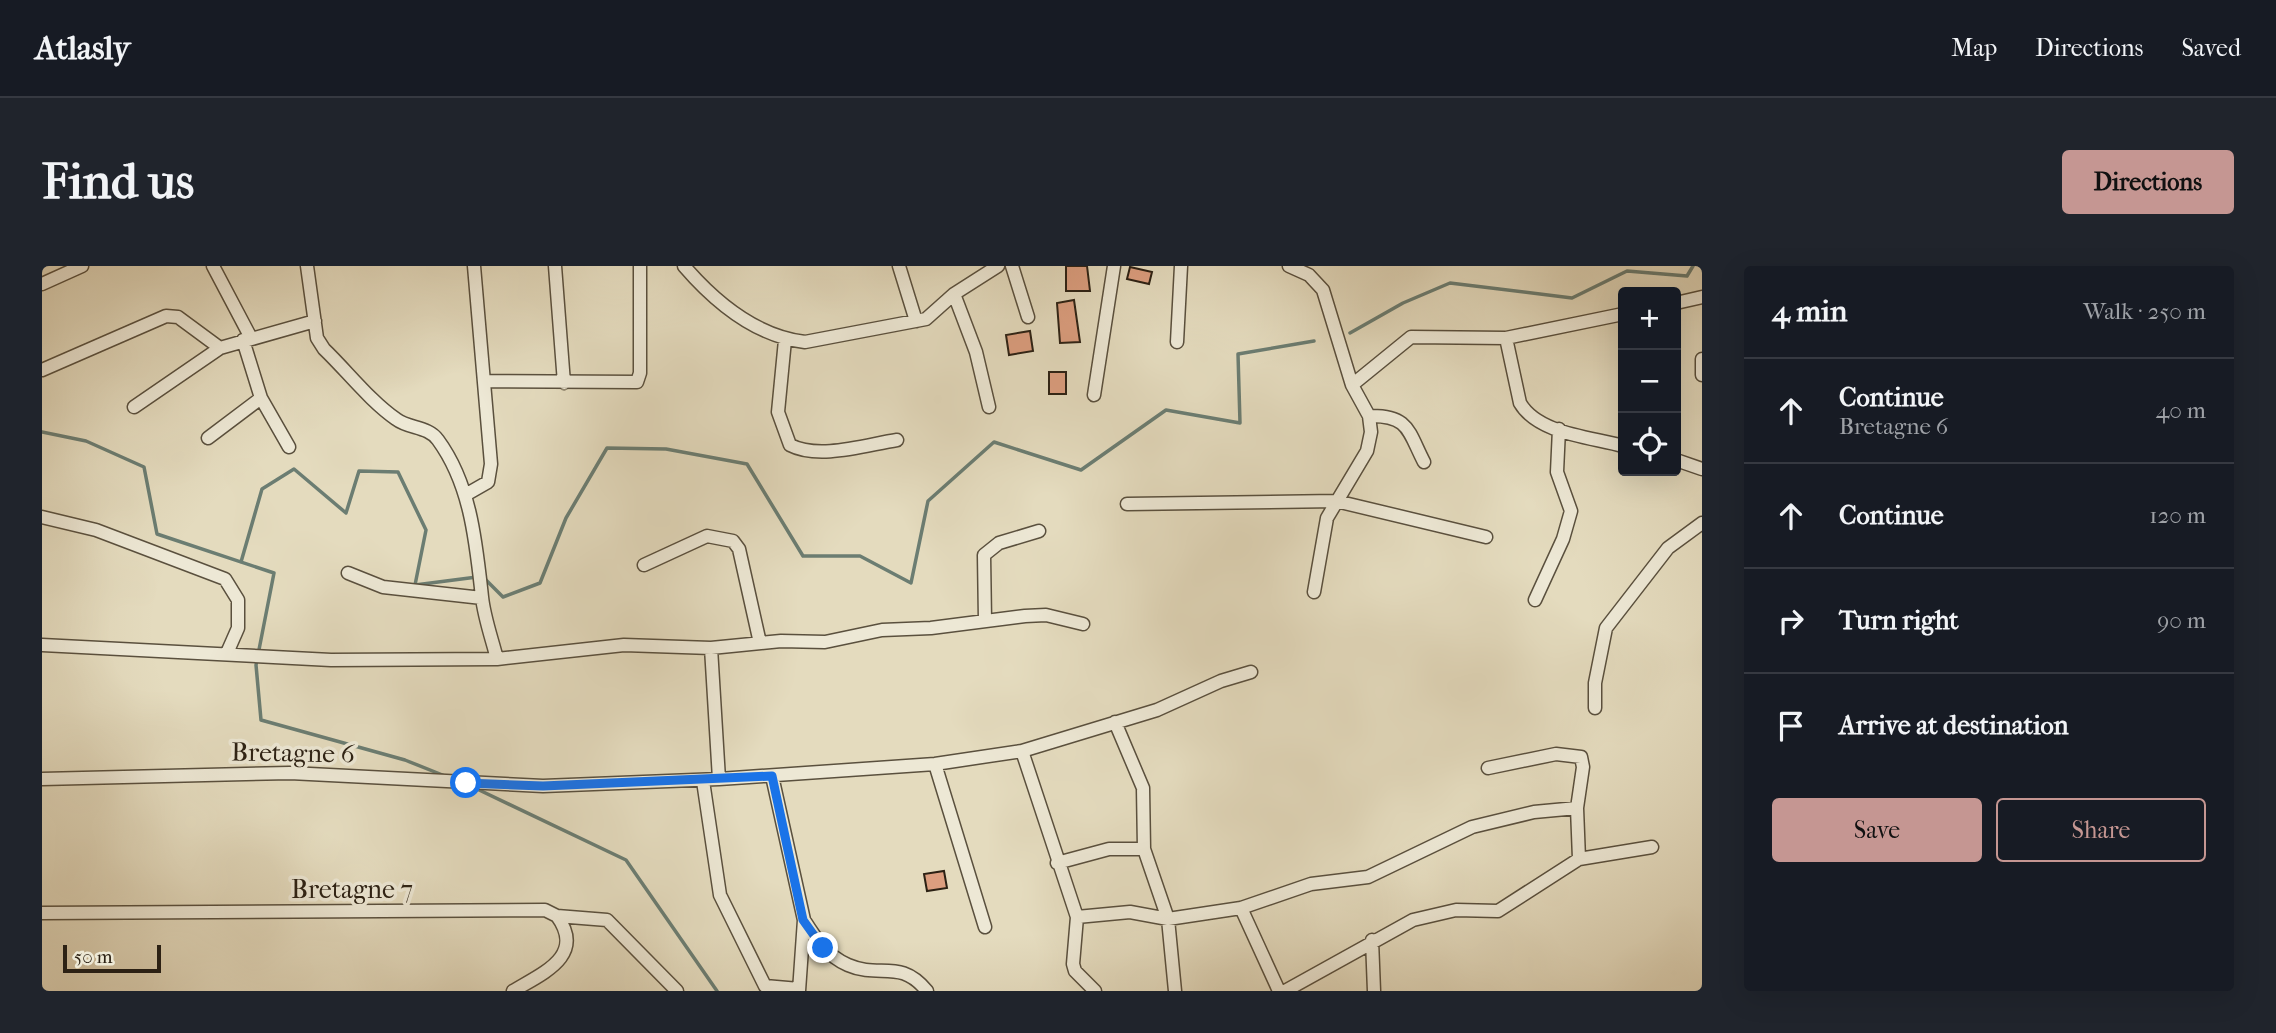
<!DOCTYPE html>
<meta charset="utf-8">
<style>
body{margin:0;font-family:"IM FELL French Canon",serif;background:#20242c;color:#f1f3f6}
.controls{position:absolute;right:21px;top:21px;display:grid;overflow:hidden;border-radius:7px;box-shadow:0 7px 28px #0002}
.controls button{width:63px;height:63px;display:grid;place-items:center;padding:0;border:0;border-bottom:2px solid #363941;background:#171b24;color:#f1f3f6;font:35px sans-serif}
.scale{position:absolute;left:21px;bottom:18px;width:98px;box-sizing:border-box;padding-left:7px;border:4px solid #2c2114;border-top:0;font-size:19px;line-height:24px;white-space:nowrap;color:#2c2114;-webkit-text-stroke:5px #ede8d5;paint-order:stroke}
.stop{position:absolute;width:21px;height:21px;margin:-16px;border:5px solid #1a73e8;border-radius:50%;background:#fff}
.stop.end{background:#1a73e8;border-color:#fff;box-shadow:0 2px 7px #0008}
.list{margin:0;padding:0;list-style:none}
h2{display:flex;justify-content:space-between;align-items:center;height:91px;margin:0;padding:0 28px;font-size:30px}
h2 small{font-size:23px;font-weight:400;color:#9ea1a6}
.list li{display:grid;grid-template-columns:46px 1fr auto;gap:21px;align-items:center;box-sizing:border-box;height:105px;padding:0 28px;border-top:2px solid #363941}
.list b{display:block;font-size:26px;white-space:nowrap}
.list p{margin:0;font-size:23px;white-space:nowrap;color:#9ea1a6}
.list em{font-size:23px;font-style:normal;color:#9ea1a6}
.actions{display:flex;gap:14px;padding:21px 28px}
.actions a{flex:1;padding:16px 0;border:2px solid #c59692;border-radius:7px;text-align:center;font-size:24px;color:#c59692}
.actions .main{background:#c59692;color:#111}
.icon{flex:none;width:38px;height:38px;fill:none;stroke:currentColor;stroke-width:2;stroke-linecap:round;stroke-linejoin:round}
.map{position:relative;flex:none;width:1660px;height:725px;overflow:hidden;border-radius:7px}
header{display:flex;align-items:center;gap:42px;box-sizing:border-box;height:98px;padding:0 35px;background:#171b24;border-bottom:2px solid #363941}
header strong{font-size:33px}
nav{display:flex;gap:38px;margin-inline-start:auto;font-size:24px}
.intro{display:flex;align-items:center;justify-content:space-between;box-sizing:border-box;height:168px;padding:0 42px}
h1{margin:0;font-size:49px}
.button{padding:18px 32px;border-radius:7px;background:#c59692;color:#111;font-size:24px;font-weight:700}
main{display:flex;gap:42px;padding:0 42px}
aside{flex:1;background:#171b24;border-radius:7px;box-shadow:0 7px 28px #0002}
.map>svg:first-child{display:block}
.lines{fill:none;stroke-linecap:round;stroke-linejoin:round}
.stream{stroke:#6b7d72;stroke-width:3.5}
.building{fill:#dc9e7f;stroke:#2c2114;stroke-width:2}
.minor-casing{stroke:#5a503e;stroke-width:15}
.minor{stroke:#ede8d5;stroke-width:12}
.route{stroke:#1a73e8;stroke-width:9}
.labels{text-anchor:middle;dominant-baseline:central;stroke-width:7;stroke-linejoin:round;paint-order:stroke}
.street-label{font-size:26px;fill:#2c2114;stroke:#ede8d5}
</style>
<header>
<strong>Atlasly</strong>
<nav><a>Map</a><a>Directions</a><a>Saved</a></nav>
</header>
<div class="intro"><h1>Find us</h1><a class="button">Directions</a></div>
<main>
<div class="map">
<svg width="1660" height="725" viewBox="0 0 1660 725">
<rect width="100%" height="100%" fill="#e4dbbe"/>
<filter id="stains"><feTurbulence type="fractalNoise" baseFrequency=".00286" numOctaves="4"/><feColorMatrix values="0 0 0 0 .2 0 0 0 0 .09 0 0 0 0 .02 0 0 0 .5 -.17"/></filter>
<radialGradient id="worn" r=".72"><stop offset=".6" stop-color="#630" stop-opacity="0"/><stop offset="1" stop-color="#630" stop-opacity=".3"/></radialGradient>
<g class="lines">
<path class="stream" d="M1308,67L1361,37L1408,17L1530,32L1585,5L1645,10L1651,0
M0,166L44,175L102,201L115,268L232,307L214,399L219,454L363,494L403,510
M199,296L220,223L252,203L304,247L317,205L356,206L384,264L373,319L435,311
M442,312L461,331L498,317L524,252L565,182L624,183L705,198L761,290H818L869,317L886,235L952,176L1039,204L1124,144L1198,157L1196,88L1272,75
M433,522L584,594L675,725"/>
</g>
<path class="building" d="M1024,0H1045L1048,25H1024Z
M1088,1L1110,6L1107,18L1085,13Z
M1032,34L1038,76L1018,77L1015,37Z
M988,65L991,85L967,89L964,69Z
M1007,106H1024V128H1007Z
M902,605L905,622L885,625L882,608Z"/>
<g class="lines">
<defs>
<path id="minor" d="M171,0L209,72
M265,0L275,72L282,83C305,105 328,135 354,153C367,163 386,160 396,174C429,219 434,277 440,331C442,351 450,373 455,393
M513,0L522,117
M642,0C673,36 713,70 763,76L884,53L912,28L956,0
M857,0L874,55
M970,0L986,51
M1247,0L1267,9L1281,24L1310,119L1327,150L1329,166L1325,185L1285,252L1272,326
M0,18L40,0
M912,28L934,86L947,141
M1634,37L1660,31
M1464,72L1478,137C1496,168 1549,171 1581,180
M201,74L219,132L247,181
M743,74L736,146L748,179C777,194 823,179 855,174
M1135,76L1139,0
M1660,93V109
M0,104L124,50L136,51L178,82
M442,115L595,116L598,107V0
M1310,119L1369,71L1464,72L1581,48
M1052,129L1072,0
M92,141L178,82L273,55
M1327,150C1367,149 1366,165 1382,196
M166,172L219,132
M1634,194L1660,203
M425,228L446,216L449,198L432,0
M1085,238L1294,235L1444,271
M0,251L54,264L183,313L196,334V362L185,387
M602,299L665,270L691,275L697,283L718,377
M306,307L341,321L440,332
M1493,334L1521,273L1529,245L1515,206L1517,163
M943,355L942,289L957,277L997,265
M0,379L289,394L455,393L582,379L669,382L739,375L783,376L840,364L889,362L983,350L1004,349L1041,358
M669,382L677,513L893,498L980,485L1035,651L1088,646L1126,653L1199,642L1269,618L1326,611L1430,561L1492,546L1535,542
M1553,442V417L1564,362L1626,282L1660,257
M1073,456L1101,522L1102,583L1126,653L1133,725
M980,485L1115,444L1179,415L1209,406
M893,498L943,661
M1446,502L1514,488L1539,491L1541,501L1535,542L1537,593
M730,510L762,654L757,725
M0,513L248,507L501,520L677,513
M661,515L678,629L723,720L757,723
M1015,597L1067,583H1102
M1199,642L1237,725
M0,647L503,644L515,650C544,690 501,707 471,725
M515,650L565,654L635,725
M1035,651L1031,698L1033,705L1053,725
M762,654C774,673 785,690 806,699C838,713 858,692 885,725
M1330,674L1332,725
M1243,725L1371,654L1414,644L1456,645L1537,593L1610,581"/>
</defs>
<use href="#minor" class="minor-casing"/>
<use href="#minor" class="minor"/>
</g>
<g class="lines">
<path class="route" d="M424,517L501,520L730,510L761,654L781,682"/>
</g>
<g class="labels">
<g class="street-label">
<text transform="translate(251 487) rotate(1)">Bretagne 6</text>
<text x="310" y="623">Bretagne 7</text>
</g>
</g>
<rect width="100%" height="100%" filter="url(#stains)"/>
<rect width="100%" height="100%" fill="url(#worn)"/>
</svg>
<div class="controls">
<button>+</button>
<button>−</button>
<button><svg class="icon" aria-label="locate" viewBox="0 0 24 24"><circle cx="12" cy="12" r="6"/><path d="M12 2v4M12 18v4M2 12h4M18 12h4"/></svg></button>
</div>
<div class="scale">50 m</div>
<div class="stop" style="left:424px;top:517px"></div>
<div class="stop end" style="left:781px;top:682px"></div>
</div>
<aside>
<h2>4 min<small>Walk · 250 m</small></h2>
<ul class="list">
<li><svg class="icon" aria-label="ahead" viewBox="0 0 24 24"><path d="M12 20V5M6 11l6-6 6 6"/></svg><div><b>Continue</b><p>Bretagne 6</p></div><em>40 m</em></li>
<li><svg class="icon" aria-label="ahead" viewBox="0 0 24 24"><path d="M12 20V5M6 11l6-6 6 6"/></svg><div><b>Continue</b></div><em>120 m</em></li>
<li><svg class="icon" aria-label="right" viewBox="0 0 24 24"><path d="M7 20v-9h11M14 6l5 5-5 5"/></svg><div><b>Turn right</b></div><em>90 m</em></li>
<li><svg class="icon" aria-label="arrive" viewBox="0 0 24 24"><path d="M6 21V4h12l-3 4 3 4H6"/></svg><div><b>Arrive at destination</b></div></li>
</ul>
<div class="actions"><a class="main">Save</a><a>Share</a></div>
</aside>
</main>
